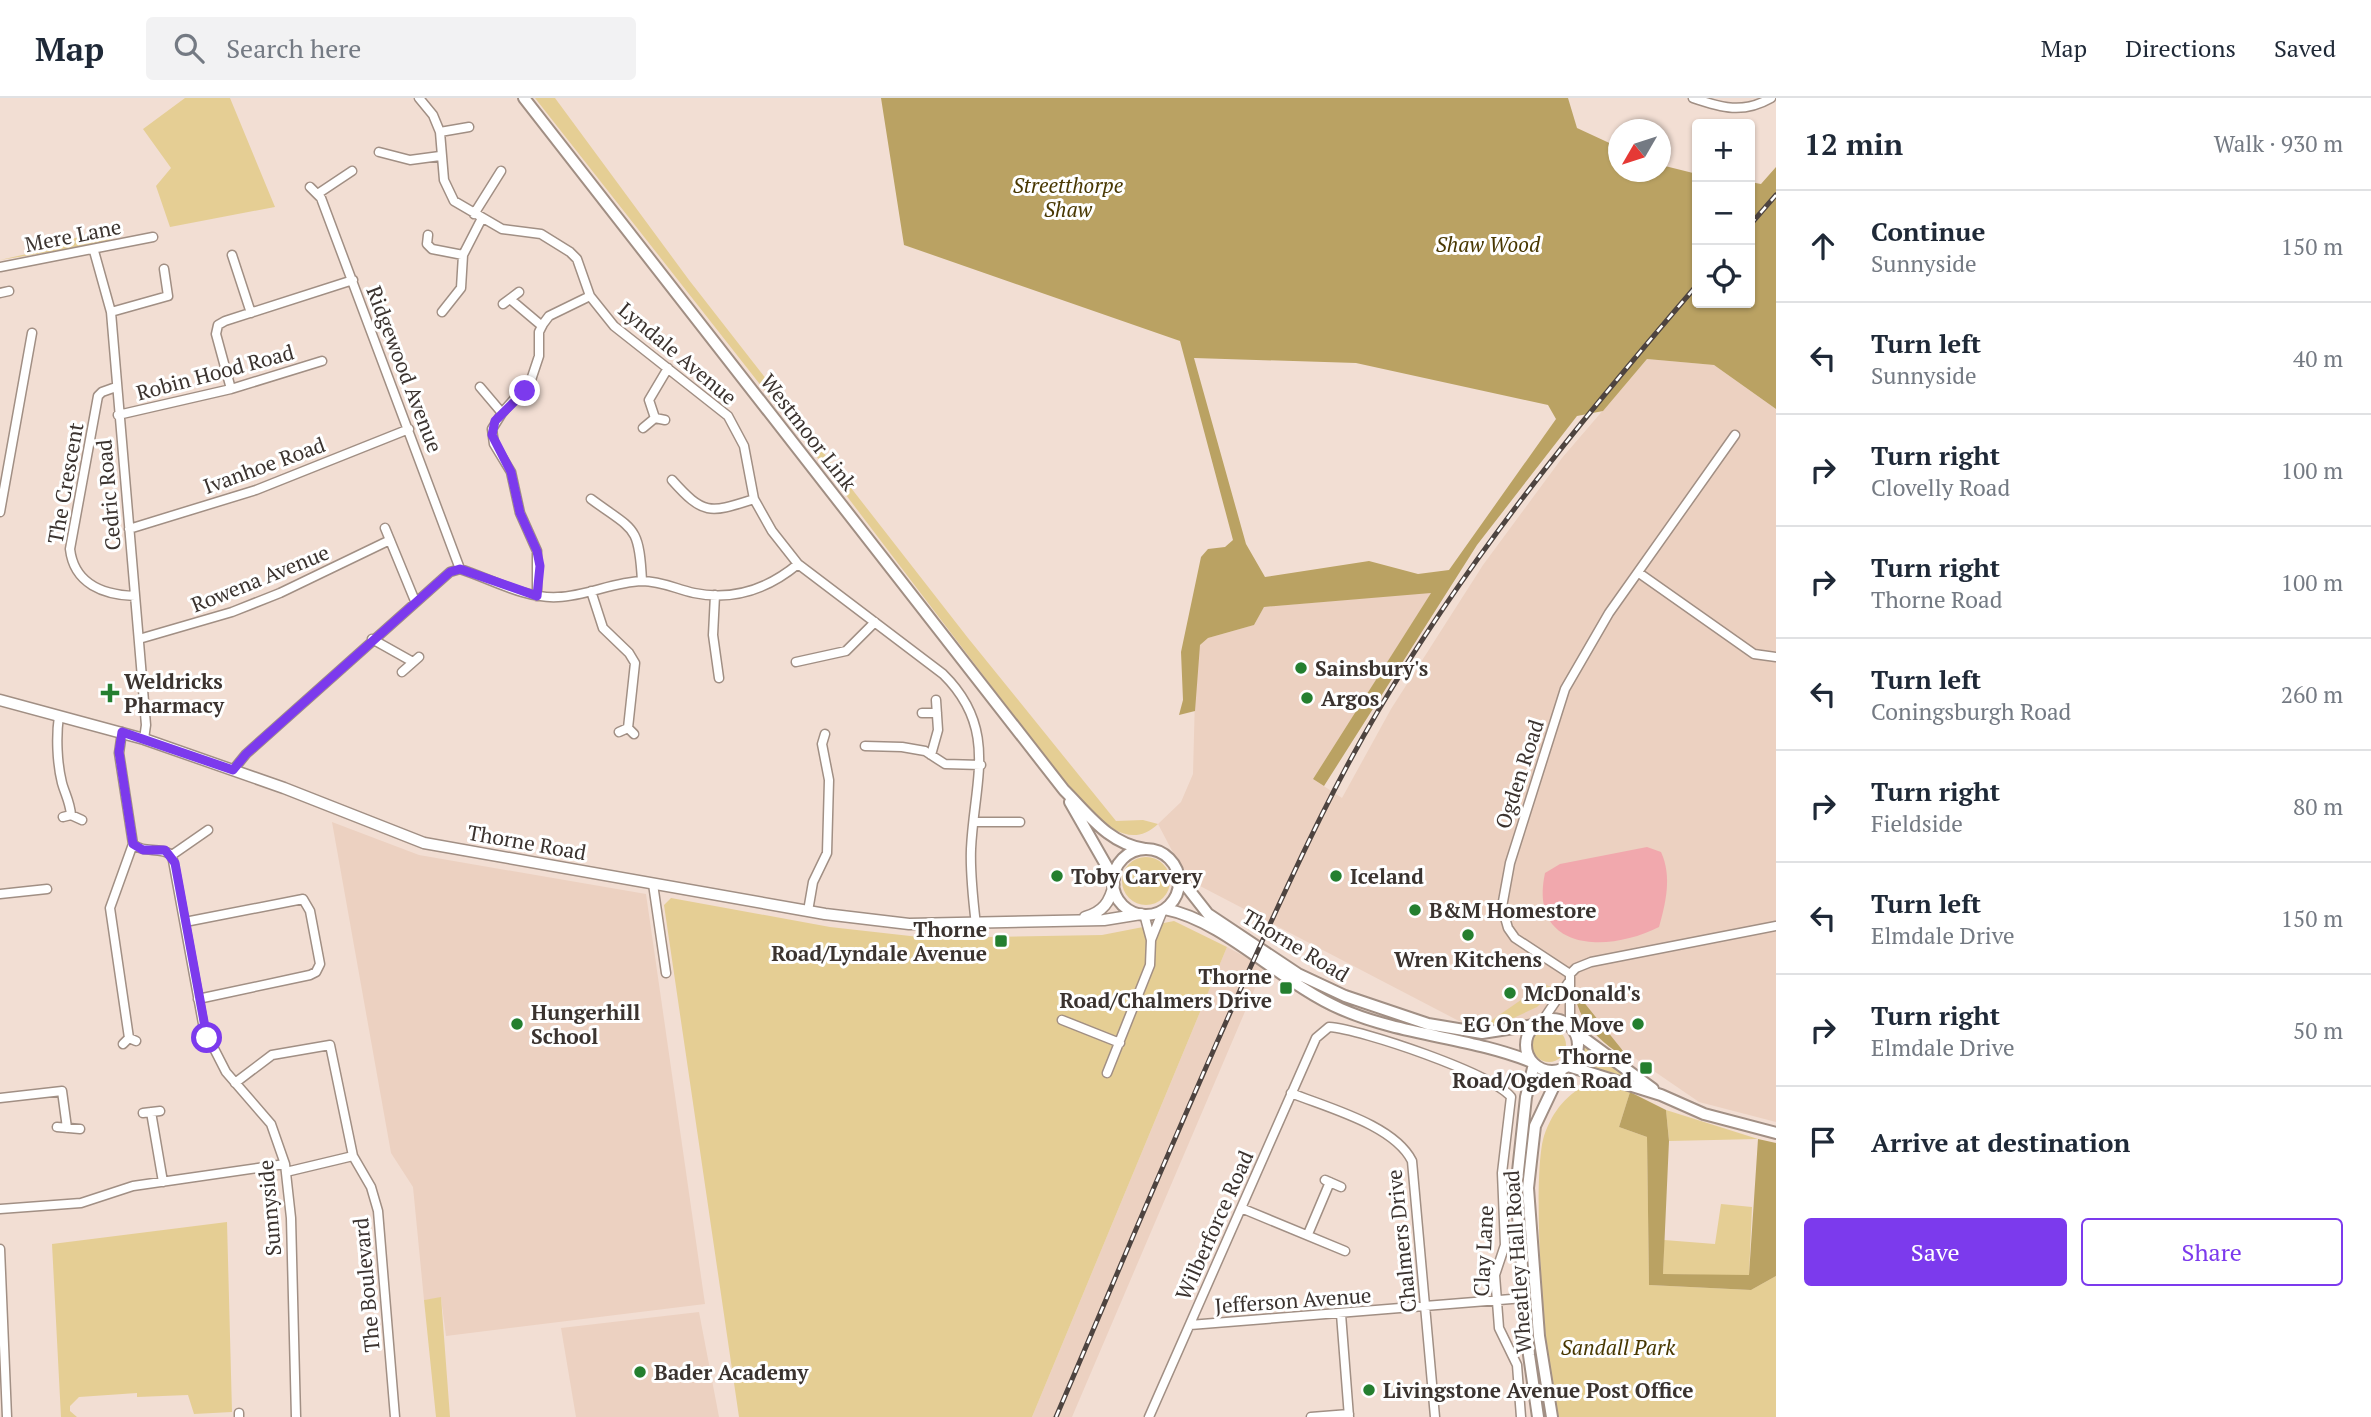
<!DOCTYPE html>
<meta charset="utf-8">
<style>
body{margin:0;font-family:"PT Serif",serif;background:#f2f2f3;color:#1f2937}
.controls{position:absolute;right:21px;top:21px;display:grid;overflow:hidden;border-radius:7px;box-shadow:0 2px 5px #0004}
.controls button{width:63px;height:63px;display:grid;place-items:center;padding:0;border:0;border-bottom:2px solid #e0e1e3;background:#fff;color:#1f2937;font:35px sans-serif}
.compass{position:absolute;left:1608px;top:21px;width:63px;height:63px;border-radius:50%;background:#fff;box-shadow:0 2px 5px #0004;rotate:231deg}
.stop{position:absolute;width:21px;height:21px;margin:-16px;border:5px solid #7c3aed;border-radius:50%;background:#fff}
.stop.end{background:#7c3aed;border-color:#fff;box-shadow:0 2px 7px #0008}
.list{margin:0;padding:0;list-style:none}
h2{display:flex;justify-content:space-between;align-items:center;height:91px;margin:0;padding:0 28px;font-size:30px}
h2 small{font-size:23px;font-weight:400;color:#747a83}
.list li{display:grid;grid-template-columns:46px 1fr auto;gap:21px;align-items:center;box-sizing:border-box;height:112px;padding:0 28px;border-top:2px solid #e0e1e3}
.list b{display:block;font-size:26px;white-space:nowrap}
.list p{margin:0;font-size:23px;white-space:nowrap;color:#747a83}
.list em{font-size:23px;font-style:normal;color:#747a83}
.actions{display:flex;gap:14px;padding:21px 28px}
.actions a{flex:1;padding:16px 0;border:2px solid #7c3aed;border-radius:7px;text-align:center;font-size:24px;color:#7c3aed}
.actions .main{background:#7c3aed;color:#fff}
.icon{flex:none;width:38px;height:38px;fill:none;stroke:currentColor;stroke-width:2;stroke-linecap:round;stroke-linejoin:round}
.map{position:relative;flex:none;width:1776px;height:1319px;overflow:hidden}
header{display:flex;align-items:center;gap:42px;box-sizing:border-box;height:98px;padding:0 35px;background:#fff;border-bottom:2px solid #e0e1e3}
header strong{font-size:33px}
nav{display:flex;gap:38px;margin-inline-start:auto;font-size:24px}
.search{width:490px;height:63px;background:#f2f2f3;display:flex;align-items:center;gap:18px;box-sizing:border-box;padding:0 24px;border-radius:7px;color:#747a83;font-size:26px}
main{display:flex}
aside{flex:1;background:#fff}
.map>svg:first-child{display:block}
.built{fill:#ecd1c1}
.green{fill:#e5ce94}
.forest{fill:#baa263;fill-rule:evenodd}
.water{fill:#f1a8ad}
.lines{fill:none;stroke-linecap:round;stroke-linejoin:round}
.minor-casing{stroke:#a18f84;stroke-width:11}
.major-casing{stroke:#a18f84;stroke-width:13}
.highway-casing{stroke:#a18f84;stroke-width:14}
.minor{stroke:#fff;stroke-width:8}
.major{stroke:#fff;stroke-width:10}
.highway{stroke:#fff;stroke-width:10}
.rail-casing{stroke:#4e4440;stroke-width:5}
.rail{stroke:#fff;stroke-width:2.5;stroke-dasharray:8;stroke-linecap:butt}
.route{stroke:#7c3aed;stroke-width:9}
.poi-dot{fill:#247f2f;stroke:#fff;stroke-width:2.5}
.labels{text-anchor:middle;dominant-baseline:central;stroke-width:6;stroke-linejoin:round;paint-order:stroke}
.park-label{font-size:21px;font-style:italic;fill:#483701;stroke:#fff}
.street-label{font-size:21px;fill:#3b332f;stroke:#fff}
.poi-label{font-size:21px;font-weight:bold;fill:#3b332f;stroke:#fff;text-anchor:start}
</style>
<header>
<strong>Map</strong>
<div class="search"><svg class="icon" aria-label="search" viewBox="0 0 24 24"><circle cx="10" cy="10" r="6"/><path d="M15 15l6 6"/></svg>Search here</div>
<nav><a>Map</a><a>Directions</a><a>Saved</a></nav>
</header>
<main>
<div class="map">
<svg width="1776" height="1319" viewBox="0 0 1776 1319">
<rect width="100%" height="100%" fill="#f2ded3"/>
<path class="built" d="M1647,261L1714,267L1776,311V1024L1699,1004L1594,932L1480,934L1200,788L1179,766L1158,726L1181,704L1193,676L1196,561L1200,547L1208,540L1254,527L1264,509L1432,494L1313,681L1342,700L1391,611L1483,467L1562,360Z
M332,724L419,757L646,796L705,1206L446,1238L441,1200L424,1202L413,1089L391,1055Z
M1227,849L1264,869L1072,1319H1032Z
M699,1214L719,1319H576L561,1230Z"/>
<path class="green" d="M185,0H230L275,109L170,129L156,88L171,70L143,31Z
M535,0H555L689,182L968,540L1116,723L1143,722L1158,726C1123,759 1091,710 1066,686L817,359Z
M105,129L111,144L0,162L40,153Z
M1122 783a24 24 0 1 1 48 0a24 24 0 1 1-48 0Z
M671,800L830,829L928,840L1102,837L1174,823L1227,849L1032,1319H739L664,807Z
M1544,886L1556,891L1537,909L1490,931L1489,924Z
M1532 947a17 17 0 1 1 34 0a17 17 0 1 1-34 0Z
M1583,945L1610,962L1624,978L1578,965Z
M1591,984L1630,994L1619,1029L1647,1039L1649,1187L1751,1192L1776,1178V1319H1559C1544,1277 1531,1080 1544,1038C1553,1012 1567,996 1591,984Z
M1666,1012L1758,1041L1669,1043Z
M1721,1106L1752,1109L1749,1178L1663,1176L1664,1142L1715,1146Z
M227,1124L232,1314L194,1316L188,1297L137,1299V1295L79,1299L70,1308V1313L77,1319H61L52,1146Z
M441,1199L450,1319H436L424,1202Z"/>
<path class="forest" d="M881,0H1568L1577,30L1618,49V74H1660L1661,67L1697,76V205H1750V84L1761,86L1776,69V311L1714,267L1647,261L1603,313L1577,318L1477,447L1324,688L1313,681L1431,495L1264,509L1254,527L1208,540L1200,547L1195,613L1179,617L1183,602L1181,554L1201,459L1208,451L1225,449L1233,442L1180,243L904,147ZM1194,260L1356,265L1548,307L1556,321L1449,472L1418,476L1369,463L1265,479L1246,446Z
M1574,892L1632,964C1603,946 1579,928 1574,892Z
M1630,994L1666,1012L1669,1043L1663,1176L1749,1177L1758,1041L1776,1045V1178L1751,1192L1649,1187L1647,1039L1619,1029Z"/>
<path class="water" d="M1647,749L1661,754C1672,778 1666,804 1659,829C1608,855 1528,854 1545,775L1560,766Z"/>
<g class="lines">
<defs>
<path id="minor" d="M419,0L433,17L440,34L444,82L454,103L502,131L541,136L570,154L577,161L590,198L614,228L728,318L744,348L754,401L772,433L798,466L943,576C999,631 974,684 971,751C970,776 973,801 976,827
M1693,0C1722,10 1743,16 1771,0
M440,34L469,29
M379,54L410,62L440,58
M310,89L321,100L460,471
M319,95L352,73
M474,116L501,73
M428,137L427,146L432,151L463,157
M94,153L111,214L146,627L144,641
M232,157L251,215
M0,169L153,139
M0,195L9,193
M510,201L542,228
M503,206L519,194
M111,214L168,198L164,171
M442,214L461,190L463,157L482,120
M116,289L102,294L98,298L70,451C74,486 104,497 135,498
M480,289L502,315
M231,291L216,236L218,227L225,223L353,182
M118,317L231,291L322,263
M655,320L649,302L668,270
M643,330L655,320L665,322
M672,382C704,418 710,415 754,401
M591,401C634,433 639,426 642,483
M0,414L32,235
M385,430L415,503
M129,431L256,392L409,331
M460,471C491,481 525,501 558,499C587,498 613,484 642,483C661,483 676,491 694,495C734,503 768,491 798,466
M1639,475L1754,556L1776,559
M591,493L603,530L629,555L635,565L628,630
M715,497L713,537L719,580
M537,498V453L520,415L511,374L494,346L492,331L502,315L531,282L539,258V234L543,226L549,218L590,198
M139,541L232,514L280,495L390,442
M372,541L413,564
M796,564L846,553L875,524
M402,574L419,559
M922,615H937
M59,618C56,638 57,665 62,685C65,696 70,704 71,717
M122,634L119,655L133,746L110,810L129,940
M619,634L628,630L634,636
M865,648L902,649L925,653L945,666L981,667
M931,657L938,632L936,602
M233,672L246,656L450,474L460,471
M63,719L71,717L82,722
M974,724H1020
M133,746C144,756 159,748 172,757L204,931L226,974L271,1026L285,1066L291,1120L296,1319
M172,757L208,732
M653,786L666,875
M0,796L47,791
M808,813L813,784L827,755L829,682L822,646L825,636
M185,824L303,801L310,813L320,866L316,874L310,877L198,901
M1151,842L1163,812
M1570,876L1576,870L1591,864L1776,828
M1062,922L1120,945
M1543,922L1568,885
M1570,928V876L1515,840L1508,830L1502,809L1510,765L1565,591L1609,515L1735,337
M123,946L129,940L136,943
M1107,975L1150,867L1151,842L1144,816
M235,985L272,957L330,947L353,1058
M1291,995C1328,1010 1394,1027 1412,1063L1435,1319
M0,1000L62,993L67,1030
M151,1014L163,1084
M143,1015L160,1013
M57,1029L80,1031
M286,1074L353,1058L371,1089L378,1113L395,1319
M1325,1082L1341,1089
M1241,1110L1345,1153
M0,1111L81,1105L133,1088L285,1066
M1308,1136L1330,1084
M0,1151L7,1319
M1341,1216L1349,1319
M1190,1227L1524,1200
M239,1319V1315
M1149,1319L1316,940L1329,929C1361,931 1493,976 1511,999L1502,1075L1505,1147L1495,1177L1499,1230L1517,1267L1521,1319
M1311,1319L1349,1316"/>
<path id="major" d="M0,602L144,641L284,690L424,745L825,816L909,826L1104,822L1141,816
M1085,819C1103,814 1110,804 1114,786"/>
<path id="highway" d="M524,0L1064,692C1089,717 1109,746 1145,751
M1070,704L1114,781
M1113 784a33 33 0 1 1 66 0a33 33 0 1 1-66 0Z
M1179,779L1208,816L1298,876L1345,898L1428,926L1482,935L1534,927
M1165,811C1226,823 1282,886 1341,911C1403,938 1470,939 1532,964
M1526 947a26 26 0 1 1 52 0a26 26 0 1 1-52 0Z
M1574,933L1653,991
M1534,966L1526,999L1516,1092L1529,1257L1538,1319
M1568,968L1661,997L1704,1016L1776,1035
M1552,1319L1539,1238L1528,1090L1535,1028L1562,971"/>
</defs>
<use href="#minor" class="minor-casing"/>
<use href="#major" class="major-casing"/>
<use href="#highway" class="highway-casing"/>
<use href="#minor" class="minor"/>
<use href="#major" class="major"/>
<use href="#highway" class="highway"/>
<defs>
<path id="rail" d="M1750,127L1776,97
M1056,1319C1127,1153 1196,987 1271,824C1304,752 1337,682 1378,613C1469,459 1581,322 1697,187"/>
</defs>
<use href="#rail" class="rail-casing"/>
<use href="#rail" class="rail"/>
</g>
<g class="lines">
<path class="route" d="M207,940L175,765L165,752H143L133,746L119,654L122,634L233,672L246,656L450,474L460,471L537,498L540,468L537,453L520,415L511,374L492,337L495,323L525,293"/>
</g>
<g class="poi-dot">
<circle cx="1301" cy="570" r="7"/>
<path d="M106.5 584.5h7v7h7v7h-7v7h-7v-7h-7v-7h7z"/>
<circle cx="1307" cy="600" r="7"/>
<circle cx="1057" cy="778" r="7"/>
<circle cx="1336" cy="778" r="7"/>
<circle cx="1415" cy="812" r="7"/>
<circle cx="1468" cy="837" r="7"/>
<rect x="994" y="836" width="14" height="14" rx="3.5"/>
<rect x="1279" y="883" width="14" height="14" rx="3.5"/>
<circle cx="1510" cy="895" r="7"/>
<circle cx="517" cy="926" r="7"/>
<circle cx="1638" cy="926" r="7"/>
<rect x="1639" y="963" width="14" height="14" rx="3.5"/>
<circle cx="640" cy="1274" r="7"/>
<circle cx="1369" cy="1292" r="7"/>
</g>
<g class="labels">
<g class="park-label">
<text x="1068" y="87">Streetthorpe<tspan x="1068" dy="24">Shaw</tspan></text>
<text x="1488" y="146">Shaw Wood</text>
<text x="1618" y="1249">Sandall Park</text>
</g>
<g class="street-label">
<text transform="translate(73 137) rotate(-11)">Mere Lane</text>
<text transform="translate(678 255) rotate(40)">Lyndale Avenue</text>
<text transform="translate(405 271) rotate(69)">Ridgewood Avenue</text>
<text transform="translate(215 274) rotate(-15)">Robin Hood Road</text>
<text transform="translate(809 334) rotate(52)">Westmoor Link</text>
<text transform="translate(264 367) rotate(-20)">Ivanhoe Road</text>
<text transform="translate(65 385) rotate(-80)">The Crescent</text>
<text transform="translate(108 397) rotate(-95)">Cedric Road</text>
<text transform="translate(260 480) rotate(-22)">Rowena Avenue</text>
<text transform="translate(1519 676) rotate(-72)">Ogden Road</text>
<text transform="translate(527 744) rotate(10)">Thorne Road</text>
<text transform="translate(1296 847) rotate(31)">Thorne Road</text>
<text transform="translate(269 1110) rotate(-95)">Sunnyside</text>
<text transform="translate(1214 1127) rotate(-66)">Wilberforce Road</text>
<text transform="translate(1401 1143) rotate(-96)">Chalmers Drive</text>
<text transform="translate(1483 1153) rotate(-87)">Clay Lane</text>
<text transform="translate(1517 1164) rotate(-94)">Wheatley Hall Road</text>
<text transform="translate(366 1187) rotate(-95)">The Boulevard</text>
<text transform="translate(1293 1202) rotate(-4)">Jefferson Avenue</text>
</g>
<g class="poi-label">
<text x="1315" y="570">Sainsbury's</text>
<text x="124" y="583">Weldricks<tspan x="124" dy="24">Pharmacy</tspan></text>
<text x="1321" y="600">Argos</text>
<text x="1071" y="778">Toby Carvery</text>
<text x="1350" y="778">Iceland</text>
<text x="1429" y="812">B&amp;M Homestore</text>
<text x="987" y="831" text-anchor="end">Thorne<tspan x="987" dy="24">Road/Lyndale Avenue</tspan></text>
<text x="1468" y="861" text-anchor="middle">Wren Kitchens</text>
<text x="1272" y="878" text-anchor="end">Thorne<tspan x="1272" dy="24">Road/Chalmers Drive</tspan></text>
<text x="1524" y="895">McDonald's</text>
<text x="531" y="914">Hungerhill<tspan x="531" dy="24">School</tspan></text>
<text x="1624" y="926" text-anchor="end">EG On the Move</text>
<text x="1632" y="958" text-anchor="end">Thorne<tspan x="1632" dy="24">Road/Ogden Road</tspan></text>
<text x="654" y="1274">Bader Academy</text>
<text x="1383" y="1292">Livingstone Avenue Post Office</text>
</g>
</g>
</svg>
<div class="controls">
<button>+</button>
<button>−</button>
<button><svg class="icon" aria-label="locate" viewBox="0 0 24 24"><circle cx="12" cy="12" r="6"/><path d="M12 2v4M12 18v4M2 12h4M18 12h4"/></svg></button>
</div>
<svg class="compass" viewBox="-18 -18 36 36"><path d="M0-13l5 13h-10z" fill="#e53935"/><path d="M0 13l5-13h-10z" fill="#747a83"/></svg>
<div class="stop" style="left:207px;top:940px"></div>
<div class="stop end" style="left:525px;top:293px"></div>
</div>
<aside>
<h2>12 min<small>Walk · 930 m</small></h2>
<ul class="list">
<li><svg class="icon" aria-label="ahead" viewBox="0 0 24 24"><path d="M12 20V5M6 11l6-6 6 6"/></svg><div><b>Continue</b><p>Sunnyside</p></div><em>150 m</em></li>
<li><svg class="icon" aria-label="left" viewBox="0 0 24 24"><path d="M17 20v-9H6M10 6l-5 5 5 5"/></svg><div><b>Turn left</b><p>Sunnyside</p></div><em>40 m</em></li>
<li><svg class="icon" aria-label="right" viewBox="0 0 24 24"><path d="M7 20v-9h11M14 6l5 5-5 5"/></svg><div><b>Turn right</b><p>Clovelly Road</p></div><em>100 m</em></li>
<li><svg class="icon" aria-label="right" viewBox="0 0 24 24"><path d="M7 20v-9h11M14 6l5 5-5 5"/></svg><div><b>Turn right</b><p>Thorne Road</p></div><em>100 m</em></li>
<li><svg class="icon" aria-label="left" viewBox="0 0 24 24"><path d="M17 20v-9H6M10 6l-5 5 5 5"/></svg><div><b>Turn left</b><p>Coningsburgh Road</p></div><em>260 m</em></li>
<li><svg class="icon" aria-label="right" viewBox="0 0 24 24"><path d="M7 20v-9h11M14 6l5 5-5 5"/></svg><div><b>Turn right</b><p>Fieldside</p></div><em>80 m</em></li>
<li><svg class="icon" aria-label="left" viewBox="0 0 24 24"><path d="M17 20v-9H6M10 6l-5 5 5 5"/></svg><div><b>Turn left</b><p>Elmdale Drive</p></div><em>150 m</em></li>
<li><svg class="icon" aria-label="right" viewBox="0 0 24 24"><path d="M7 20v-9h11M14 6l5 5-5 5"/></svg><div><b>Turn right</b><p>Elmdale Drive</p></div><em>50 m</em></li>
<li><svg class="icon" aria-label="arrive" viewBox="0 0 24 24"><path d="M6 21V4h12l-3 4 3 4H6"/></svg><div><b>Arrive at destination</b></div></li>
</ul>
<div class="actions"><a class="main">Save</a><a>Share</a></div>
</aside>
</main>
